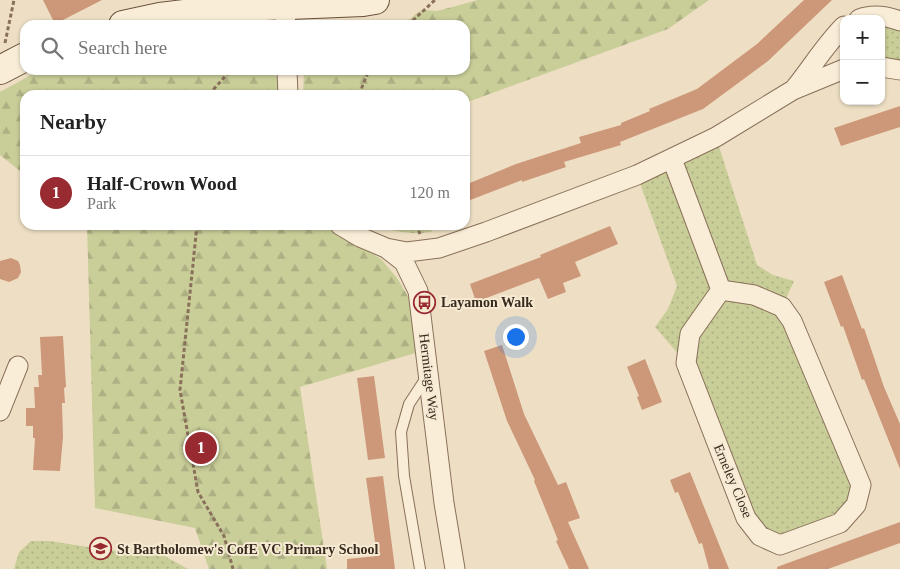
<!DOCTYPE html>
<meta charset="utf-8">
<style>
body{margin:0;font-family:"Times New Roman",serif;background:#f2f2f2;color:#222}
.controls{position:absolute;right:15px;top:15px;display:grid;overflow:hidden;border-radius:10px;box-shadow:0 1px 4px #0004}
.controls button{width:45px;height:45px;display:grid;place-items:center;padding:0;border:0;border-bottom:1px solid #e0e0e0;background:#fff;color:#222;font:25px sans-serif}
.you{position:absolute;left:515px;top:336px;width:18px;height:18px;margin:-12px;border:4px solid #fff;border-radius:50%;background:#1a73e8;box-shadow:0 0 0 8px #1a73e833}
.badge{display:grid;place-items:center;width:32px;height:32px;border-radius:50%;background:#982a31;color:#fff;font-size:16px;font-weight:700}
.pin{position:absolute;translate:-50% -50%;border:2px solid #fff;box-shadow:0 1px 5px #0006}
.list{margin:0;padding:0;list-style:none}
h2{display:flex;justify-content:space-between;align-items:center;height:65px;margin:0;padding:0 20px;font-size:21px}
h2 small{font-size:16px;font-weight:400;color:#767676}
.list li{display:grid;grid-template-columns:32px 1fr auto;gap:15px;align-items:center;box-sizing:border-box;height:75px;padding:0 20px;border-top:1px solid #e0e0e0}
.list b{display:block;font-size:19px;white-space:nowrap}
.list p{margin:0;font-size:16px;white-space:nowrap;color:#767676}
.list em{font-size:16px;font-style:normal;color:#767676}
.icon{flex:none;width:28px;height:28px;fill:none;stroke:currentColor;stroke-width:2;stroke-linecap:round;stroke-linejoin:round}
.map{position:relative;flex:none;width:900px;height:569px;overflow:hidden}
.search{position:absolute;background:#fff;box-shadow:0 1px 4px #0004;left:20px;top:20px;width:450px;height:55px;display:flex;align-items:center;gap:12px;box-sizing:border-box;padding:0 18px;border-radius:15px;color:#767676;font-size:19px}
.panel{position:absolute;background:#fff;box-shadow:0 1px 4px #0004;left:20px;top:90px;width:450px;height:140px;border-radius:15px}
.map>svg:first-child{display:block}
.grass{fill:url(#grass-dots)}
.forest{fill:url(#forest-firs)}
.building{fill:#cd9779}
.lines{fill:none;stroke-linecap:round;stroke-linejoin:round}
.lane-casing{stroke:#89705a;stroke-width:12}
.street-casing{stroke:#89705a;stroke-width:21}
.secondary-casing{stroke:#6b523d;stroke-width:30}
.path{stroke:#89705a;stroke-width:3;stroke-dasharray:4 2.5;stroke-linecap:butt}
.lane{stroke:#f9edd7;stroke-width:10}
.street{stroke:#f9edd7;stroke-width:19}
.secondary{stroke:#f9edd7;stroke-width:28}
.labels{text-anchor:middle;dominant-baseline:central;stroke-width:4;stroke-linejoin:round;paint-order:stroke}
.poi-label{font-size:14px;font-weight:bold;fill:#392a1e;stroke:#f6ead3;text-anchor:start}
.street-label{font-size:14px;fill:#392a1e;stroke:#f6ead3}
</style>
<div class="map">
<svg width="900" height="569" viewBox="0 0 900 569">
<defs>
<pattern id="grass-dots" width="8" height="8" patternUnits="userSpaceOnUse" patternTransform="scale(1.25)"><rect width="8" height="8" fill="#c9cd98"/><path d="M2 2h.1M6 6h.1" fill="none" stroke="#adb083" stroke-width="1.8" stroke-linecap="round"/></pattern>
<pattern id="forest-firs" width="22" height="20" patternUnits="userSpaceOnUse" patternTransform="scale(1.25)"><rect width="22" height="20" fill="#c9cd98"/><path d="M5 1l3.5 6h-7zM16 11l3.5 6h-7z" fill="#adb083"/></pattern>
</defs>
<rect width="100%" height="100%" fill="#eedfc4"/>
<path class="grass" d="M881,19L900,21V70L881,67Z
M716,137L757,265L773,275L794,281L782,307L861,485L856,505L780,545L760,536L686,363L655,327L668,309L677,286L637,175Z
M376,225H428L432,232C412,235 395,232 376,225Z
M31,541H50L107,550L161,554L188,569H14L19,552Z"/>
<path class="forest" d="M478,0H709L668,29L465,103V95H303L304,70H465V25H398L410,19L418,12L425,10L437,11Z
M40,70H269L287,86L286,95H25V175L0,155V92Z
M87,225H339L360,246L381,259L397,278L416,310L419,352L300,387L327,569H209L195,528L95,508Z"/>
<path class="building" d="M43,0H102L55,24Z
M804,0H832L768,61L703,109L620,142L621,145L564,162L566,167L522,182V180L465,202V185L516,164L581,143L579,137L621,125V123L650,111L649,109L697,89L757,44Z
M900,106V127L841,146L834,128Z
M610,226L618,244L575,262L581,276L563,283L566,292L548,299L539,278L476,302L470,284L541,257L540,255Z
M11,258L18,261L20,265L21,272L18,278L9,282L0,279V261Z
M842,275L862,329L864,328L884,387L900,424V469L864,379L862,380L843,326L841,327L824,282Z
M63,336L66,387L64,388L65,403H62L63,437L60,471L33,470L35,438H33V426H26V408H35L34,387H39L38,375H42L40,337Z
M502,345L524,414L558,485L566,482L580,518L568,522L589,569H569L556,541L558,540L534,481L535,480L507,421L484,351Z
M645,359L662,402L642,410L637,397L639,396L627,367Z
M374,376L385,458L368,460L357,378Z
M690,472L729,569H709L702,543L699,544L678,492L675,493L670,480Z
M383,476L395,569H347V559L377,556L366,478Z
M900,522V543L828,569H777V567Z"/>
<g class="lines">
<defs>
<path id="lane" d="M420,569L404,476L401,432L409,404L428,375"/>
<path id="street" d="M859,19C872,14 887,16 900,21
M285,25L287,4
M881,67L900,70
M287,70L288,95
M795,88C812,67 825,45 844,26
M672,159L721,290L754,295L782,307L792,321L861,485L856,505L840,523L780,545L760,536L746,518L686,363L690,334L721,290
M340,225L360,237L386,248L404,262L418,291L444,503L455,569
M386,248L407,252L439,248L486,232L637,175L716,137L793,90L844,69
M0,411L18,366"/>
<path id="secondary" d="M123,25L160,17L240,7L363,2L375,0
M0,70L25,57"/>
</defs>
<use href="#lane" class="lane-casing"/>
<use href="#street" class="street-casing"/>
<use href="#secondary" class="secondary-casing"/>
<path class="path" d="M408,25L435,0
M5,43L14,0
M211,95V92L231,70
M361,95L362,87L369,70
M197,225L180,390L198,492L224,536L233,569
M416,225L420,234"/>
<use href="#lane" class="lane"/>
<use href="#street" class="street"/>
<use href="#secondary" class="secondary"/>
</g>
<defs>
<symbol id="bus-ring" viewBox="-11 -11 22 22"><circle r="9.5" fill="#f6ead3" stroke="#982a31" stroke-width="1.5"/><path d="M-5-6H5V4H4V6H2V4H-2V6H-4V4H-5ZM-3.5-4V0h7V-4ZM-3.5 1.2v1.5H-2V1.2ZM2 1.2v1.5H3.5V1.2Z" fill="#982a31"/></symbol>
<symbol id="school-ring" viewBox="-11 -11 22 22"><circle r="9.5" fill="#f6ead3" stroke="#982a31" stroke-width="1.5"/><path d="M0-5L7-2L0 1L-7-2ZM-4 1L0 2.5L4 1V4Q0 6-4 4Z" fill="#982a31"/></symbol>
</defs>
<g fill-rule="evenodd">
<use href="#bus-ring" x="412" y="290" width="25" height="25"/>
<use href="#school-ring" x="88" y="536" width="25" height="25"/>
</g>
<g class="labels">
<g class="poi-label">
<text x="441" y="302">Layamon Walk</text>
<text x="117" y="549">St Bartholomew's CofE VC Primary School</text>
</g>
<g class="street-label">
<text transform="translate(429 377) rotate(83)">Hermitage Way</text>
<text transform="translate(733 481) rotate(67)">Erneley Close</text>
</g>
</g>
</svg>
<div class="controls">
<button>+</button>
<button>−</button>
</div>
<div class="you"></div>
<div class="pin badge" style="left:201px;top:448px">1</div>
<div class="search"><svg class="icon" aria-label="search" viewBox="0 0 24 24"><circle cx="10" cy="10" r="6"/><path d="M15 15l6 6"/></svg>Search here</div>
<section class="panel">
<h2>Nearby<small></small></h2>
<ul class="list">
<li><span class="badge">1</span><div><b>Half-Crown Wood</b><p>Park</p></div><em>120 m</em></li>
</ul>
</section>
</div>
